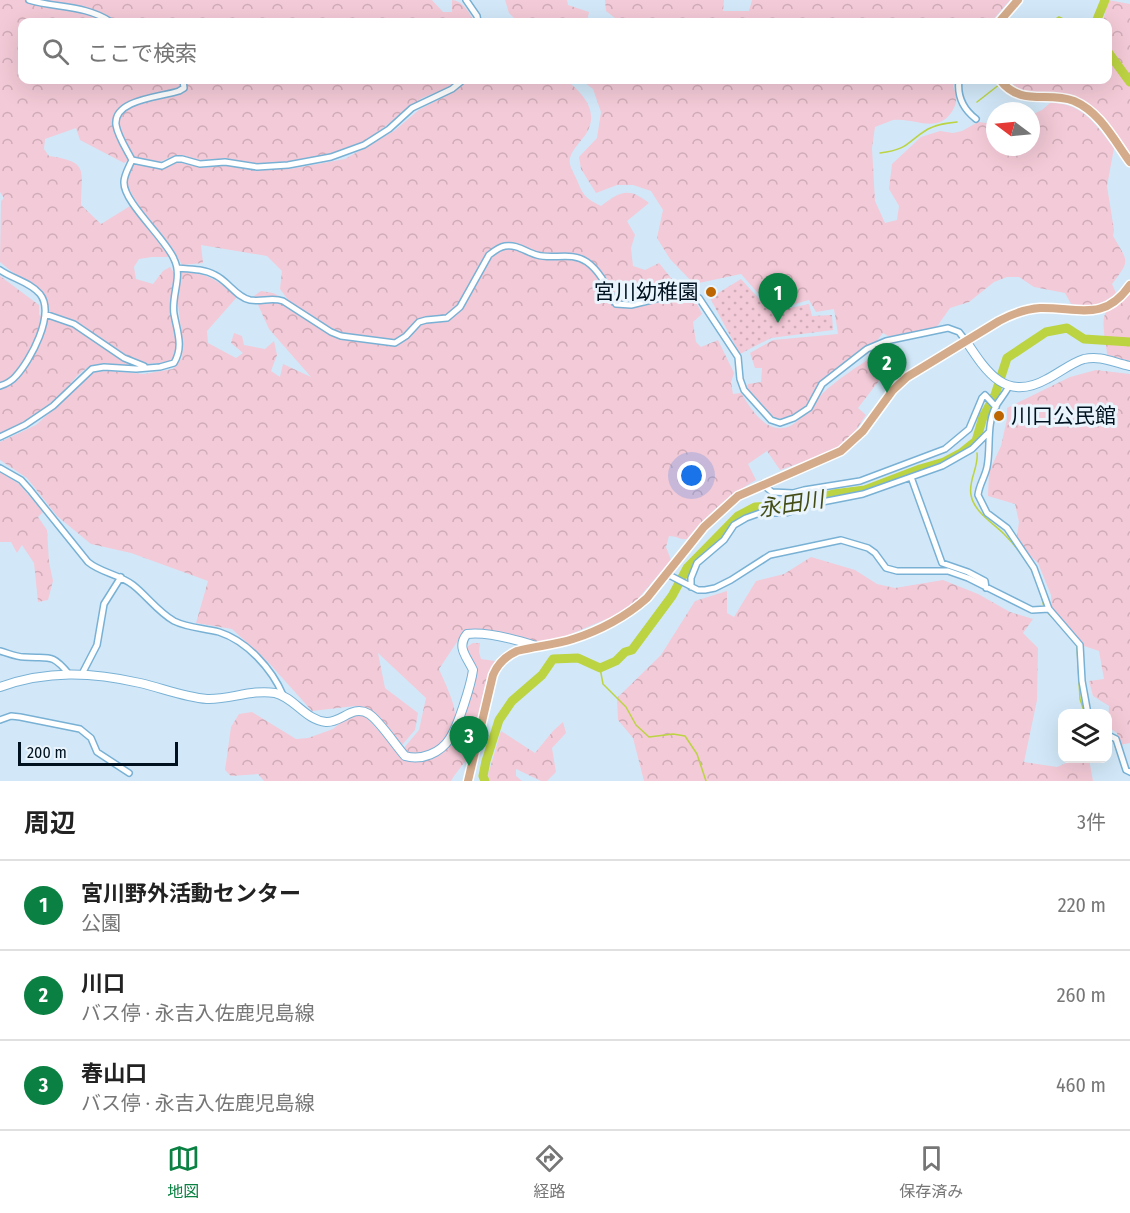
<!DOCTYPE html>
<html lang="ja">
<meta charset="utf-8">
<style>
body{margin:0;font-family:"Fira Sans Condensed","Noto Sans JP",sans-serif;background:#f6f6f6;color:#222}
.controls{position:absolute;right:18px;bottom:18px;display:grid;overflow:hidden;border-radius:12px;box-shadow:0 6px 24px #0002}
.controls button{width:54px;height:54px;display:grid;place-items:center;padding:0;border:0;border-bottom:2px solid #e0e0e0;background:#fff;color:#222;font:30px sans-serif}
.compass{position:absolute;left:986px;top:102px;width:54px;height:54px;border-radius:50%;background:#fff;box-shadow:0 6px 24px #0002;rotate:286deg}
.scale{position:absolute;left:18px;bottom:15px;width:160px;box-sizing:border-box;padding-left:6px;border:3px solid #00121f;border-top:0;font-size:16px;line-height:21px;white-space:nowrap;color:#00121f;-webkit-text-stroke:4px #e9f4fc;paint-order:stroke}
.you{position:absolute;left:692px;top:476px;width:21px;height:21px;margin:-15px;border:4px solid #fff;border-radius:50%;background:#1a73e8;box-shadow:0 0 0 9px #1a73e833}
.badge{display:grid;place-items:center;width:39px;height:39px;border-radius:50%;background:#0b8043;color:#fff;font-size:20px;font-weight:700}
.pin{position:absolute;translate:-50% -50px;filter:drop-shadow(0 2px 3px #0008)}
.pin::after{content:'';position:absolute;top:32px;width:21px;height:18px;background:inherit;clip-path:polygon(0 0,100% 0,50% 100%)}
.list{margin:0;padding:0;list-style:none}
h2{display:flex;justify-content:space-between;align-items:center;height:78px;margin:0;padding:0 24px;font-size:26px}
h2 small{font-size:20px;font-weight:400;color:#767676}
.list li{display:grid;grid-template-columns:39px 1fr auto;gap:18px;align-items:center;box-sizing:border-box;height:90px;padding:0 24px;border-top:2px solid #e0e0e0}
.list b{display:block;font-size:22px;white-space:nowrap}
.list p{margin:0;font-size:20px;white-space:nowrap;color:#767676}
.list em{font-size:20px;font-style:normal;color:#767676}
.icon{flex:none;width:33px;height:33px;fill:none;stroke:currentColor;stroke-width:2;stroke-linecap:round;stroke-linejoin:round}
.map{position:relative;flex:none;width:1130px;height:781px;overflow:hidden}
.search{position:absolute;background:#fff;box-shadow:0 6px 24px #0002;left:18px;right:18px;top:18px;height:66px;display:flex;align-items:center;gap:15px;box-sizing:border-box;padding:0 21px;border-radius:12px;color:#767676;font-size:22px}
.sheet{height:348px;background:#fff}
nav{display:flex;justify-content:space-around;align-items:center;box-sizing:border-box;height:84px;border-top:2px solid #e0e0e0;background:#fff;font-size:16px;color:#767676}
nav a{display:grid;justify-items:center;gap:3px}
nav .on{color:#0b8043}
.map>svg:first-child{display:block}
.green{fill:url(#green-dots)}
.forest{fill:url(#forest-crowns)}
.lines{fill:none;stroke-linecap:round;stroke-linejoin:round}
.stream{stroke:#bcd342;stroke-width:1.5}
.river{stroke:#bcd342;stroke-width:9}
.street-casing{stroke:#79b1d5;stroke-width:8}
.secondary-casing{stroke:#79b1d5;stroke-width:10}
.primary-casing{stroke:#fff;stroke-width:11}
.street{stroke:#fff;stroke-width:5}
.secondary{stroke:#fff;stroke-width:8}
.primary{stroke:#d4ac8b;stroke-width:8}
.poi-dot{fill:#bd6500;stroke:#e9f4fc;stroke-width:2}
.labels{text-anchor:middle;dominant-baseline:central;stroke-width:6;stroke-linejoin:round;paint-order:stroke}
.poi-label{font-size:21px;fill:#00121f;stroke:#e9f4fc;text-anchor:end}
.water-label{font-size:22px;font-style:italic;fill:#434c14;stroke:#e9f4fc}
</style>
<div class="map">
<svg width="1130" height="781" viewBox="0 0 1130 781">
<defs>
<pattern id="green-dots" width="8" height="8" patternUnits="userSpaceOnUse" patternTransform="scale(1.5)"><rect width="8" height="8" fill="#f3cad7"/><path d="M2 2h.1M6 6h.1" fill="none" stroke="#cfacb8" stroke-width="1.8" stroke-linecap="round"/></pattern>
<pattern id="forest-crowns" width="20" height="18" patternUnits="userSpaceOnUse" patternTransform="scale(1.5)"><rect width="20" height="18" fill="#f3cad7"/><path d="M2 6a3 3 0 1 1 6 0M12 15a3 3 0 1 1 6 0" fill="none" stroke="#cfacb8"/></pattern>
</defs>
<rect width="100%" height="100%" fill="#d2e8f8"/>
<path class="green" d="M741,279L771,312L809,304L812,316L832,315L833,330L771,338L740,354L710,298Z"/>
<path class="forest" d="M0,0H432L443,12H452V0C463,1 470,13 474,22H22V80H458L447,88L422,98L370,138L354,147L328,154L290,162L258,164L220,159L199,160L181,155L171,157L157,163L133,157L124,163L80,140L76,128L45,139L44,149L49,156C90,162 81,170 81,205L101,224L130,206L170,257H152L139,259L134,267L136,279L153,284L163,271L170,267L174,273L170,306L177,346L174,356L169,362L147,364L127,356L73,321L49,312L44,298L0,262L1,201L4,198L0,192Z
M505,0H567L568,5L589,12L587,22H518L509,13Z
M605,0H724L723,11H749L752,0H1010L991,22H614L615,18L606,11Z
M1108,0L1130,4V156C1117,139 1098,105 1077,98C1055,91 1030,99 1011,83L1013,80H1108V22H1103Z
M467,80H566C583,93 600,112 586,134C581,141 572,150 570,158C568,165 574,173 577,180C583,195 585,198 601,206C620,191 629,187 649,203L627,221L635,235L631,248L633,266L645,270L659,263L671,278L690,290L702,314L693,322L696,342L701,347L718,340L734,373L731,382L733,394L741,393C751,409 767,436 790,426C800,422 814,402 823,393C839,378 857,367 875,355L888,369L858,408L866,415L852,436L836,450L780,470L767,451L748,464L756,480C726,497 709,513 687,539C680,540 677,536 669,536L666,547L671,560L636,601L616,615L566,636L538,642L474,629L465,630L439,669C444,681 457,706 455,719C453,733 435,753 421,756C414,757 408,753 403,749L419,730L426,698L378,653L385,688L418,713L415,730L402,745L372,711L355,706L312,711L268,662L232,629L196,623L208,581L131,553L91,544L57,516L27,478L0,460V442L36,425L94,372L109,371L144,374L173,369L182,358L183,346L177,296L181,272C208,273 217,280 237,297L207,331L208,343L236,358L243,353L231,343L234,333L242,336L244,345L265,349L274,341L277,355L271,371L280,377L283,364L311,377L269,329L254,296L261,291L273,293L289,301L280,289L282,271L267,256L201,245L203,263L182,265L173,249L141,209L130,191L127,182L133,164L162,169L177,162L204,168L224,165L244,169H290L345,159L394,131L420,109L444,97Z
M581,80H955L953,86C957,97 958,103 951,113C936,134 914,117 893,120C887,122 881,125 875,127L872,148L875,201L885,223L897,220L899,206L889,189L892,164L921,137L940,131L953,133L962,131L978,122L995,124V147H1031V115L1042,110L1050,103C1082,102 1096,125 1114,148L1107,186L1114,230L1113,236C1129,263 1130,260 1112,284L1116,293C1101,306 1090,307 1071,304L1065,293L1034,287L1019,277H1007L994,282L969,302L950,308L936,328L890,337L883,333L875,343L821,383L811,403L788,418L771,419L746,389L748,384L761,382L762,368H755L750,353L773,340L838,334L834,309L816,312L809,300L773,310L741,274L694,284L670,259L657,238L663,210L651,191L633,185H617L596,193L581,169L579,157L597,138L601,112L593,89Z
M0,276L39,305V315L73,327L133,366C121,366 102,361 91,366C78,371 70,386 60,395C42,411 21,424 0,434Z
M1130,292V361L1107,355C1107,344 1099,319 1107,311C1114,304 1123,302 1130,292Z
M1096,370L1130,374V743L1119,745L1117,733L1108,727L1109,706L1093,696L1089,681L1104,679L1099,651L1084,646L1052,610L1051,595L1038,563L1016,543L1019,522L1015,504L988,496L989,472L1001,446L1007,419V408L1070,377Z
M0,472L19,484L43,512L38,517L47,530L49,562L53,581L48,600L38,602L34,563L22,545L17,553L11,542H0Z
M811,557L855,570L877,584L895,588L943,580L978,594L1010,612L1033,619L1023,633L1038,648L1037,700L1024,762L1057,767L1075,759H1089L1093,781H644L633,738L618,720L617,698L661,655L695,601L727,591V613L734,617L756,581L784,574Z
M473,643H480L479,652L481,659L495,661C479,688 482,720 472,749C468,761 457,770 451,781H264L258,774L231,776L225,770L231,727L239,714L252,712L296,739L308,738L333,729L347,717L354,714L365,716L405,759L411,762L426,760L440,753L452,742L462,727L475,682L476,669L466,652L468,646Z
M563,722L566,733L552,748L556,772L547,781H541L516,769V776L522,781H490L488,775L501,731L535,753L553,731Z"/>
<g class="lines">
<path class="stream" d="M1051,22L1059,17L1070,22
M977,102L1000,84
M880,153C910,149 906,142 928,129C937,124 947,123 957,122
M974,442V443
M977,453C979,467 968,480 971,495C974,512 993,523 1004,534C1015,545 1026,560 1033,572
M1041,594L1044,607
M1048,613L1057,622
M1077,646L1080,699L1085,714
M600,668L603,684L626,707L636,725L649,737L673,734L685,736L697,754L706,781
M1108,738L1114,741
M1115,745L1123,769"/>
<path class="river" d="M1096,22L1105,0
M1108,52L1130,82
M485,781L483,776L486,761L499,720L512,701L542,675L553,659L578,658L600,668L616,661L625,652L632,650L672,596L687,568L738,516L755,507L794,505L833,494L865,490L920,469L944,462L961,453L976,441L983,417L995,395L1007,358L1046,332L1067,328L1084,339L1130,342"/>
<defs>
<path id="street" d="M29,0C56,8 86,5 111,22
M466,0L477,16L478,22
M959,80C957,96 963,109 976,119
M132,160L162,166L176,159H182L200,164L225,162L257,167L288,165L331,157L364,145L389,129L412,108L452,89L463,80
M177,268C190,269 204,269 215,275C228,281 236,297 250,300C262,302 272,297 283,301L331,332L341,336L395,343L406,336L419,322L426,320L447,318L460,307L489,255C494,251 499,247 505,246C517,244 526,252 537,255C553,260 571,251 587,262C601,272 608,289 616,304L631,305L672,295L699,298L738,357L740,379L744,390L771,420L780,423L794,418L809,408L822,384L867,349L886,341L948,328L959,332L966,341
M0,270C13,279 30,282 40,294C56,314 30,361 16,376C11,382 6,384 0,386
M45,314L74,324L124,358L144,366
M1009,386C1005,394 1000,399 996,406C986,424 991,448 987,467C985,477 979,485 978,495L987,513L1007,528L1034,568L1049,609L1080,645L1082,681L1088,714
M0,437L25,425L53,406L92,369L104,367L136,369L160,367L174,363C184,347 177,331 174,314C171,295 183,277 174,259C166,239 123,202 124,182C124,175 129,167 132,160C127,150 118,137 116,125C113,99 162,97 179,91L184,88L183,80
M0,468L21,480L30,490L88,562C101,573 119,574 133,585C147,596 158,612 174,621C188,628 204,628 219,632C247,641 272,669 283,695
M911,477L942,563L968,572L985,581L986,588
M762,484L772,492L793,493L804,490L860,481L945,449L969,429L982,398L985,395L996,407
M667,574L698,590H705L715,588L731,580L770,555L841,540L868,548L875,553L886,568L897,571H948L968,578L1032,610L1049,609
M691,587V578L697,563L724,540L734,525L746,518L760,513H786L812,504L863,494L942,466L972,449L989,432
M0,651C8,653 16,657 24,657C49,659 51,652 69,674
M82,674L97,645L104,604L121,577
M0,720L11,716L20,717L80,729L91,738L97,752L129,773
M1108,735L1116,739L1126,770L1130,772"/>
<path id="secondary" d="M966,341C987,373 1006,402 1047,379C1059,373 1071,363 1084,359C1101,355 1114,363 1130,366
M0,687C47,670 92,672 140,683C162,688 184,697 207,699C229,700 252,689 275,693C294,697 305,720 326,722C342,723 352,704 369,714C379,720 396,746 405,756C421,761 441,753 450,738C458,726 471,685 473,670C467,657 456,647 467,634C487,631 517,640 536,646"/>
<path id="primary" d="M999,22L1018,0
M1000,80C1021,107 1047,91 1074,101C1100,112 1114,140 1130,162
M468,781L493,675C498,663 506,656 517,651C536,646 555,645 573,639C599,631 627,616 647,598L704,527L738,496L841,451L863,431L893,390L907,377L999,321C1012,314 1025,309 1040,308C1077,307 1104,323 1130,285"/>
</defs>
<use href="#street" class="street-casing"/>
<use href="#secondary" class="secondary-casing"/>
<use href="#primary" class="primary-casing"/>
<use href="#street" class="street"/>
<use href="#secondary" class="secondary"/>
<use href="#primary" class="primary"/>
</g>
<g class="poi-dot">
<circle cx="711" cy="292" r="6"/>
<circle cx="999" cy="416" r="6"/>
</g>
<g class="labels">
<g class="poi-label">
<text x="699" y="292">宮川幼稚園</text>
<text x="1011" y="416" text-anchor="start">川口公民館</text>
</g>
<g class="water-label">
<text transform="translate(791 504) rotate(-9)">永田川</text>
</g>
</g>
</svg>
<div class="controls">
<button><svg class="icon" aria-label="layers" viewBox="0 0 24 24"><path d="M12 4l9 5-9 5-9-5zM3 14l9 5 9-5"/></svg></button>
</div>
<svg class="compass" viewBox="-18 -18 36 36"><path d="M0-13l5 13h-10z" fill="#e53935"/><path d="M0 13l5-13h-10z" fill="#767676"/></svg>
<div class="scale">200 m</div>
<div class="you"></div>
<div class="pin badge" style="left:778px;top:323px">1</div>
<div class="pin badge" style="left:887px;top:393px">2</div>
<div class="pin badge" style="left:469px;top:766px">3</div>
<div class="search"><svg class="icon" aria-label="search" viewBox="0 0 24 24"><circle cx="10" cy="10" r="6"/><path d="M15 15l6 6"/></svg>ここで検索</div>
</div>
<section class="sheet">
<h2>周辺<small>3件</small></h2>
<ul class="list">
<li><span class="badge">1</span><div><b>宮川野外活動センター</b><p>公園</p></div><em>220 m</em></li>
<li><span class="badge">2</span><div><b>川口</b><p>バス停 · 永吉入佐鹿児島線</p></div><em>260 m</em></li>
<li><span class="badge">3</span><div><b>春山口</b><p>バス停 · 永吉入佐鹿児島線</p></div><em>460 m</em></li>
</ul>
</section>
<nav>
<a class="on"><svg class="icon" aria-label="map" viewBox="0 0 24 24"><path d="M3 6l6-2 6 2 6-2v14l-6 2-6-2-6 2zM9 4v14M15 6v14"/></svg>地図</a>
<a><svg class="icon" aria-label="directions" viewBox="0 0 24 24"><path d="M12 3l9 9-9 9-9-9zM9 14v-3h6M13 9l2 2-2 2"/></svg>経路</a>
<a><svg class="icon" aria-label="saved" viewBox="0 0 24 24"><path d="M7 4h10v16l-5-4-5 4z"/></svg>保存済み</a>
</nav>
